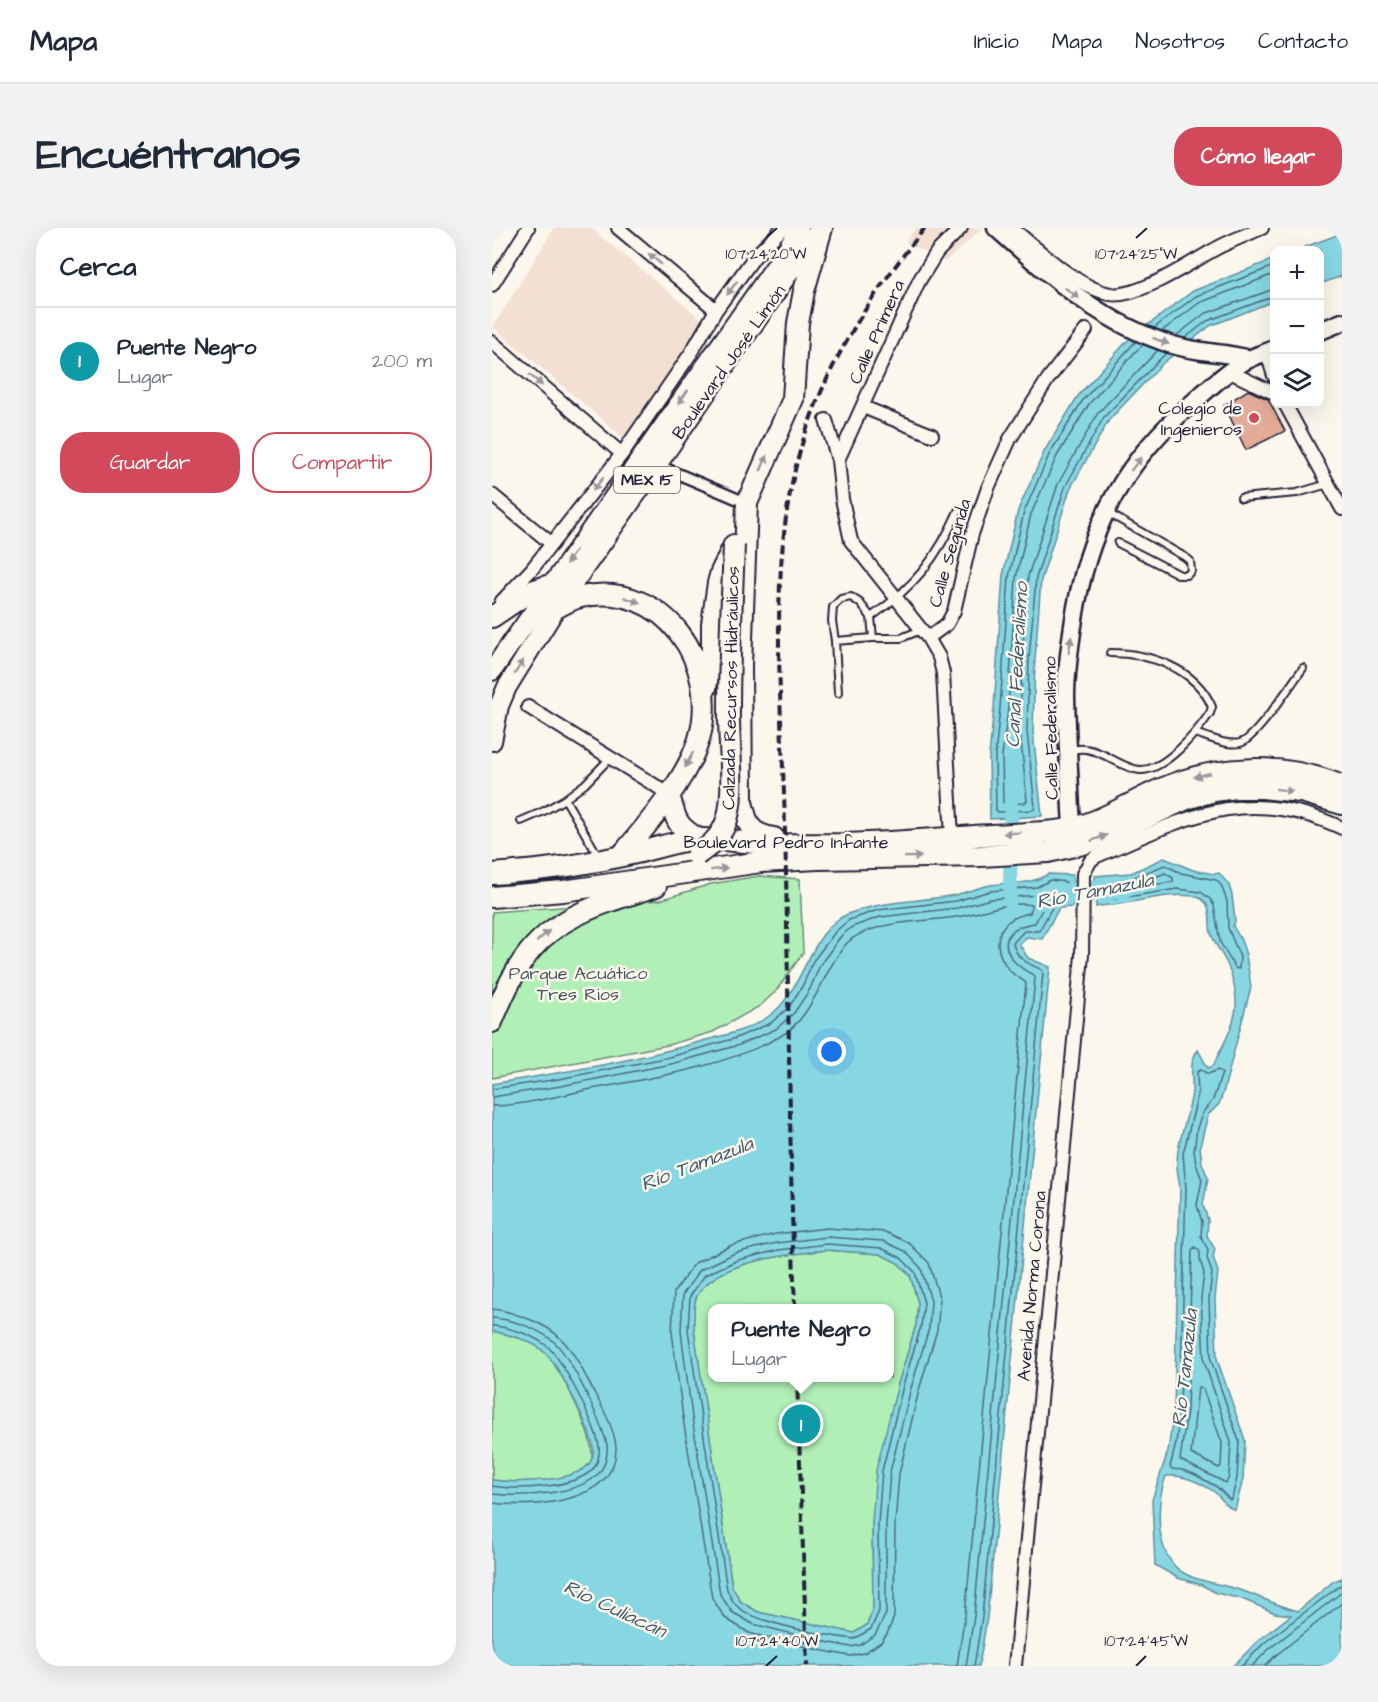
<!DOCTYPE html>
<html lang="es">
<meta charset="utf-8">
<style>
body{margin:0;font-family:"Architects Daughter",sans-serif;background:#f2f2f3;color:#1f2937}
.controls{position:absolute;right:18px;top:18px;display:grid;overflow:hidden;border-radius:12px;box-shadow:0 6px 24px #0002}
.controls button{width:54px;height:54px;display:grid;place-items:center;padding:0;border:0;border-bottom:2px solid #e0e1e3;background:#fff;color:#1f2937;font:30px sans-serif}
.you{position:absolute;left:340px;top:824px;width:21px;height:21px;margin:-15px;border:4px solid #fff;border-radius:50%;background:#1a73e8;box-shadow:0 0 0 9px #1a73e833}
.badge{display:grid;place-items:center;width:39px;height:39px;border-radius:50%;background:#d1495b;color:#fff;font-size:20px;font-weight:700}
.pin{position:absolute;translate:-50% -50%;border:3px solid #fff;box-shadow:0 2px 6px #0006}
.popup{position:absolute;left:216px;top:1076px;width:186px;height:78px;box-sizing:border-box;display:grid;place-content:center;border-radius:12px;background:#fff;filter:drop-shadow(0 2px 4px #0005);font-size:20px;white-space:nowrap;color:#747a83}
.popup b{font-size:22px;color:#1f2937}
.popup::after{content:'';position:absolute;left:50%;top:100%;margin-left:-12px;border:12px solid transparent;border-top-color:#fff}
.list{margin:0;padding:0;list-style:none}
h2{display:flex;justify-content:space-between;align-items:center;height:78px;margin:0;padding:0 24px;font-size:26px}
h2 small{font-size:20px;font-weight:400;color:#747a83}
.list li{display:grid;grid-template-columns:39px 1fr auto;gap:18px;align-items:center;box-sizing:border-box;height:108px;padding:0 24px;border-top:2px solid #e0e1e3}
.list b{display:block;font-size:22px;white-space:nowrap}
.list p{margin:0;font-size:20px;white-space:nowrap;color:#747a83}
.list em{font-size:20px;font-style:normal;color:#747a83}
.actions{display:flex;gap:12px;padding:18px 24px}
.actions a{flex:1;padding:14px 0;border:2px solid #d1495b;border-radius:24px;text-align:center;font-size:21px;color:#d1495b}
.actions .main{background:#d1495b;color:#fff}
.icon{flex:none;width:33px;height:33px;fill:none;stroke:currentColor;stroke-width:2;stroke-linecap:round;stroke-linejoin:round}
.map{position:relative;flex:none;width:850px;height:1438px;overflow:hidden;border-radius:24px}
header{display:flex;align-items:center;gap:36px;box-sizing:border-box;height:84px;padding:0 30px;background:#fff;border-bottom:2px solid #e0e1e3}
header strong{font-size:28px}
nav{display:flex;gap:33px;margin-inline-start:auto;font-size:21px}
.intro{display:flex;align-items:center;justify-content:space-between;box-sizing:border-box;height:144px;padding:0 36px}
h1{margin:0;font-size:42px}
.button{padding:15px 27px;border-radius:24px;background:#d1495b;color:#fff;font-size:21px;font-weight:700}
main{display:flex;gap:36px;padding:0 36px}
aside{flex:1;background:#fff;border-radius:24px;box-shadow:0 6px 24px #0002}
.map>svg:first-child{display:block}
.built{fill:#f4e0d3}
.green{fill:#b0f0b7;stroke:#698979;stroke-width:1.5;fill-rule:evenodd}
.water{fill:#87d7e2;stroke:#5f8f9f;stroke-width:1.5;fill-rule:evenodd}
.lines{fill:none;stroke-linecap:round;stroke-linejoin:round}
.shore{stroke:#4a6a7e;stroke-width:1.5}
.canal{stroke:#87d7e2;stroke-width:14}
.river{stroke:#87d7e2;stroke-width:22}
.building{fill:#e3ac99;stroke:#22223b;stroke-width:1.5}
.service-casing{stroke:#22223b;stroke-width:10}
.pedestrian-casing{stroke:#22223b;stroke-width:14}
.minor-casing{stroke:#22223b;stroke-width:16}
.secondary-casing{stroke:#22223b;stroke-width:21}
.primary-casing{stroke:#22223b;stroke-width:22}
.trunk-casing{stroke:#22223b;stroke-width:24}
.service{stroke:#fbf7ec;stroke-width:6}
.pedestrian{stroke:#fbf7ec;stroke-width:9}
.minor{stroke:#fbf7ec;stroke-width:12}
.secondary{stroke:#fbf7ec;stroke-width:16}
.primary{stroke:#fbf7ec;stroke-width:18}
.trunk{stroke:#fbf7ec;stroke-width:20}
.rail{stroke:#22223b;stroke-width:4;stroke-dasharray:9 4.5;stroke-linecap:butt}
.trunk-bridge-casing{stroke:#22223b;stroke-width:24;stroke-linecap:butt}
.trunk-bridge{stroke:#fbf7ec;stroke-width:20}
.oneway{fill:#99979c}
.ticks{fill:none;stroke:#22223b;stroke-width:2}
.poi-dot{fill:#d1495b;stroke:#fbf7ec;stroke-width:2}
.labels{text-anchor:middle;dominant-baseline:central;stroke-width:5;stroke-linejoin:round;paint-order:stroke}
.shield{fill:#fbf7ec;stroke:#636270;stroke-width:1.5}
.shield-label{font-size:16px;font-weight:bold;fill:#22223b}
.street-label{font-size:18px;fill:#22223b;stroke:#fbf7ec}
.poi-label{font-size:18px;fill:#22223b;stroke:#fbf7ec;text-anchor:end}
.park-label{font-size:18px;fill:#46565a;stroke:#fbf7ec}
.water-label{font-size:20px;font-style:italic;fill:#40586d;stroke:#fbf7ec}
.ticks-label{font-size:15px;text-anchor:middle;fill:#22223b;stroke:#fbf7ec;stroke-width:5;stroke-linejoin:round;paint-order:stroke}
</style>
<header>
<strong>Mapa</strong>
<nav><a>Inicio</a><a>Mapa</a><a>Nosotros</a><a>Contacto</a></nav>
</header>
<div class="intro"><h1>Encuéntranos</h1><a class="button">Cómo llegar</a></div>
<main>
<aside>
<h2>Cerca<small></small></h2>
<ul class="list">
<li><span class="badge" style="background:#0f9aa8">1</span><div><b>Puente Negro</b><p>Lugar</p></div><em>200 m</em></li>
</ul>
<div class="actions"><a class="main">Guardar</a><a>Compartir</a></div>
</aside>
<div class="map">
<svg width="850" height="1438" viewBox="0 0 850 1438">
<rect width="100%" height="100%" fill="#fbf7ec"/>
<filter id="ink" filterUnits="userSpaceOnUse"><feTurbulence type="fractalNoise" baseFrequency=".0167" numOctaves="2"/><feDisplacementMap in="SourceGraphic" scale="12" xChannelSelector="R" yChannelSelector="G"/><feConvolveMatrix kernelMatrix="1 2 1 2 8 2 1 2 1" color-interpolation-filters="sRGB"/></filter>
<g filter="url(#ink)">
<path class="built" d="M62,0H99L213,94L132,210L1,99Z
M424,0H491L453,34L413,14Z"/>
<path class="green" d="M267,648L308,651L311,725L284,763L268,778L221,804L176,817L0,850V684L168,672L219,656Z
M334,1022L388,1026L406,1035L418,1047L426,1075L424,1097L406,1156L380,1295L381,1381L375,1397L362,1405L266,1384L249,1374L240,1359L202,1101C203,1091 200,1076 205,1068C224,1032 297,1027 334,1022ZM220,1080H398V1150H220Z
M0,1103C17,1107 37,1111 51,1123C66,1134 107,1215 99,1233C88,1255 21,1255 0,1252Z"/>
<path class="water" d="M850,5V48L828,56V22H805Z
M782,31V73L718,98L671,135L617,192L578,261L549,352L543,431L541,504L550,588L498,591L497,528L502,480L511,347L526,282L553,222L586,168L635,113L701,63Z
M672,630L701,642L722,646L727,645L737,657L740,667L743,693L741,698L749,712L754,727L759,759L731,865L727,876L716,887L708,918L710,935L716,950L711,977L716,992L715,1008L723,1021L721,1029L726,1044L723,1070L725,1131L753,1212L751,1251L743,1282C731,1278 730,1269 721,1263C707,1254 691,1246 674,1248C667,1267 666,1283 668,1303C676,1358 713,1349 754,1364C771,1371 788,1378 806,1383L842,1353L850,1350V1438H741L768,1411L799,1387L783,1385L750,1371L724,1365L710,1357L686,1350L663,1337L660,1272L676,1223L682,1182L688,959C687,950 684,941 685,932C686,908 698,886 700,863C701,850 696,834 706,822L716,840L721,838C739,799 754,783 736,738C731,726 723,718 719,705C716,693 722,674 705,669C685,663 649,673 627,676C620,677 612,677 604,679L603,648L639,645Z
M556,646L581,647L580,679L567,680L550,711L535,709L527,716L536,730L558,739L495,1390L487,1438H0V1252C21,1255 88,1255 99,1233C101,1229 102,1222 101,1219C98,1200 66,1134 51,1123C37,1111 17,1107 0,1103V856C72,844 144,833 214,812C235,807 259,801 277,788C311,765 318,701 356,686C391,672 427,674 463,667C475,664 487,659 499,657C520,654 537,658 556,646ZM334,1022L388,1026L406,1035L418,1047L426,1075L424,1097L406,1156L384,1242L380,1295L381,1381L375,1397L362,1405L266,1384L249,1374L240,1359L202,1101C203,1091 200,1076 205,1068C224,1032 297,1027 334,1022Z"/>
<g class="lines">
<path class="shore" d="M662,100L704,68L782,38
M670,103L707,75L782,46
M684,108L712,86L782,61
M693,110L715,93L782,68
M644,113L591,172L558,225L532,284L517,349L508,480L503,528L504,582L506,584L541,582L543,580L535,503L537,431L544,350L573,259L612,189L674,125
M651,117L644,123L597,176L565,228L539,286L524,350L516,481L510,528L511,574L513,576L532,575L535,573L528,503L530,431L536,348L566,256L606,185L666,122
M673,637L689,645L724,652L729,657L735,673L736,700L748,729L747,741L743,740L728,714L722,677L718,671L709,664L685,661L623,671L610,669L609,655L611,652L640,650Z
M673,645L681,650V654L656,658L653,657L654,653Z
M709,842L716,846L726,842L730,845L721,872L711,884L705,900L702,923L704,936L710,952L705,977L710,994L709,1008L716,1022L715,1030L720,1045L717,1070L719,1132L747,1213L745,1250L740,1270L738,1272L725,1259L702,1246L690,1242L680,1241L678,1239L684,1215L688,1182L694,960L691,926L706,866L705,844Z
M0,861L67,851L178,829L244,810L279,795L297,779L311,757L321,733L344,703L357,692L386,682L464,673L498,663L545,659L558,652L574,654L573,672L562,676L547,703H532L521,715C524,731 537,736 550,742L551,745L490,1389L482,1438
M0,869L69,858L179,836L247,817L284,801L302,785L318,761L328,737L349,708L360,699L388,689L465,680L499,671L546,667L559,660L566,661V666L555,672L543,695C500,700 510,733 542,747L543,750L482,1388L474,1438
M0,878C33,877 67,868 99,861C159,850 233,839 287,809C323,789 329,744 355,715C364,706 376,702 388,699C412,692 440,693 464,689C489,686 515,672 540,677L538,685C503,691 497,719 519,744C524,749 530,751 534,755L473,1387L465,1438
M335,1000L393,1004L417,1015L437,1035L448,1072L445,1102L427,1162L407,1246L403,1296L402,1389L395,1406L389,1414L372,1425L358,1428L327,1422L257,1405L233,1390L220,1370L191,1190L180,1104L182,1064L203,1035L240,1017L284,1006Z
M335,1009L391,1013L413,1023L429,1040L439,1073L437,1100L419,1160L398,1244L394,1296V1386L383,1407L368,1417L359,1419L329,1413L261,1396L240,1384L228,1366L200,1189L189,1103L191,1066L208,1042L243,1025L285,1015Z
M335,1016L389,1020L409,1030L423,1044L432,1075L429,1098L411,1158L390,1243L386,1295L387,1383L379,1401L362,1411C337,1408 261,1395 245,1378C240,1374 238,1367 235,1362L196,1102L198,1068L213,1047L246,1032L287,1022Z
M703,1019L708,1024V1032L712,1045L709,1070L712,1133L739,1214L737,1249L734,1255L688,1232L695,1183L700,1022Z
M0,1081C11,1082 21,1085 31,1089C75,1103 83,1128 103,1166C111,1180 124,1205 124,1221C123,1276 40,1280 0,1275
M0,1090C20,1091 44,1100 60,1112C78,1126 109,1193 115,1217C116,1223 114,1234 111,1239C97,1268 27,1269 0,1266
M0,1098C18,1099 41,1107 55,1118C70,1130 105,1199 107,1219C108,1224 106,1233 104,1237C89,1261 25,1262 0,1258
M706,1159L711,1161L730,1215L729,1238L727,1240L699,1226Z
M750,1438L772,1415L850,1356
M760,1438L777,1421L850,1364
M773,1438L783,1428L850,1375"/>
<path class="canal" d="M518,673L519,573"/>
<path class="river" d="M550,671L560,668L633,659"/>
</g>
<path class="building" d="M756,162L776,171L793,203L754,222L732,177Z"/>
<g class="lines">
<defs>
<path id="service" d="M749,270L805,265L836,256
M616,285L693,329L698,333L699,343L695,347H688L626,315
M429,402L409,410H381L379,389C423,358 445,331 467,281
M343,413L381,410
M346,465L343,413L340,393L341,379L349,371L359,369L368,375L379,389
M703,505C716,509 735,518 748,515C763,512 800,455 811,440
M577,523C604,513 625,540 648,542C673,543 705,504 718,485L720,479C704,440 657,425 618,425
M29,593L52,583L73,571
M108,631L73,571L93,556L118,530"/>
<path id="pedestrian" d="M165,237L255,275"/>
<path id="minor" d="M126,0L224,82
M520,0C544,20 587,61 619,66C646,71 702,32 727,19C741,12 756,6 770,0
M0,57L36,0
M0,114L130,226
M775,125L782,148
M738,144L782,165
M793,176L850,281
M371,179L440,207
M334,192L346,232L350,271L359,313L436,410L447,429L451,445L460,610
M346,232L427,53L445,24L469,0
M0,267L60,316
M9,374L40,341L130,226L199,125L224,82L263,28L291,0
M436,410L455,396L462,383L480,306L496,260L518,211L556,151L594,102
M36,479L177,566
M523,1438L590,727L591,646L599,632L605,628C694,590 754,555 850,600"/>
<path id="secondary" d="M504,0C558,48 610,96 681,117C707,125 732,124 758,131
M828,103L850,94
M580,601C578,557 575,512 574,468C574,442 578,417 582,391C595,308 626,242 689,185C710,167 732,144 757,131C765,127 774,125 782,121"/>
<path id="primary" d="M0,443L294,23L307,0
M0,513L7,478L15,459L64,380L165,237L327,1"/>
<path id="trunk" d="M64,380C72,376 81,370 89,369C172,351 229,436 207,511C195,551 156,596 129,628
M0,389L37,364L61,356
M214,460L220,421V396L226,355L229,344L242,317
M177,566C183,590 184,599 207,611
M282,610C257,606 255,596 250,574L249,437L255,275L301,171L306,95L312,63L330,0
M0,646C48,643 97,636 144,625C165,620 184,613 206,611C225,610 245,614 265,615C293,617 322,616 351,616C395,615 439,611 482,608C509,606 537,606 564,603C603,599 634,576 669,561C726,536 792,534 850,558
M0,669L71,663L269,634L326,631L489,628L556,624L591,616L612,609L697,570L722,563L744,560H770L809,564L850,576
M0,794C27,728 47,698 116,674C132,668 148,664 164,658"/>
</defs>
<use href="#service" class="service-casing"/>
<use href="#pedestrian" class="pedestrian-casing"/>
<use href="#minor" class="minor-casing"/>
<use href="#secondary" class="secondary-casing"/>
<use href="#primary" class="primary-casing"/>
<use href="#trunk" class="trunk-casing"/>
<use href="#service" class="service"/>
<use href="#pedestrian" class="pedestrian"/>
<use href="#minor" class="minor"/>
<use href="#secondary" class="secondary"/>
<use href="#primary" class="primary"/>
<use href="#trunk" class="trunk"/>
<path class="rail" d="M303,1080C297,921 297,762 293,603C291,486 275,348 305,234C328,145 376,70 433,0
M305,1150L315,1438"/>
<defs>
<path id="trunk-bridge" d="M205,627C216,619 227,611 233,597C245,571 236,513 237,483C237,428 240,372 242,317"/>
</defs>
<use href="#trunk-bridge" class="trunk-bridge-casing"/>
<use href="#trunk-bridge" class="trunk-bridge"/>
</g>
<defs><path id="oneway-solid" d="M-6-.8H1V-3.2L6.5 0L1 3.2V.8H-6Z" transform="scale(1.5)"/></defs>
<g class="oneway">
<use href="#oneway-solid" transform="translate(163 31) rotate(-140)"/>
<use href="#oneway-solid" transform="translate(240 60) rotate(126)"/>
<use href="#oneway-solid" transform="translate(580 65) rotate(37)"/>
<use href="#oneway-solid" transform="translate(669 113) rotate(21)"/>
<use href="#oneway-solid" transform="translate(44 152) rotate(41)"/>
<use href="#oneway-solid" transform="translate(191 169) rotate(125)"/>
<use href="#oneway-solid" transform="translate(272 235) rotate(-67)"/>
<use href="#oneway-solid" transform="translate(644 236) rotate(-52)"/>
<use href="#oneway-solid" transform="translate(106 256) rotate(128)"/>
<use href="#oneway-solid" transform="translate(79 329) rotate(125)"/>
<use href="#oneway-solid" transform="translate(140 372) rotate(18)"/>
<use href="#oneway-solid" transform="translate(578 417) rotate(-81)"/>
<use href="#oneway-solid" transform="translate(27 439) rotate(-59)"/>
<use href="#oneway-solid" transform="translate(197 532) rotate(118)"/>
<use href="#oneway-solid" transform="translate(710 547) rotate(167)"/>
<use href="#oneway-solid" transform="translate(792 562) rotate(7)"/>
<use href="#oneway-solid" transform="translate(520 605) rotate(176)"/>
<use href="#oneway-solid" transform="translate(607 610) rotate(-21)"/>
<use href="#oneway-solid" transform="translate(421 629) rotate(-1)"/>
<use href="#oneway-solid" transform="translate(227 641) rotate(-9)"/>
<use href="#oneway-solid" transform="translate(51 708) rotate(-42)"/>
</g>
</g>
<path class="ticks" d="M274,10L285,0M644,10L655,0M274,1438L285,1428M644,1438L654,1428"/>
<circle class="poi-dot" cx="762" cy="190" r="6"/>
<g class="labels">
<rect class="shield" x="122" y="239" width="66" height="26" rx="4.5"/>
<g class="shield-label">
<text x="155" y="252">MEX 15</text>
</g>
<g class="street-label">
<text transform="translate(385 104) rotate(-66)">Calle Primera</text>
<text transform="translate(237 134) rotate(-55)">Boulevard José Limón</text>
<text transform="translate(458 325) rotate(-74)">Calle Segunda</text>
<text transform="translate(239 460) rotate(-89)">Calzada Recursos Hidráulicos</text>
<text transform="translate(559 500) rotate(-91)">Calle Federalismo</text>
<text x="294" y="614">Boulevard Pedro Infante</text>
<text transform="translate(540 1058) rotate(-85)">Avenida Norma Corona</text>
</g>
<g class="poi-label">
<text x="750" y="180">Colegio de<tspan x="750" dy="21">Ingenieros</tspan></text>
</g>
<g class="park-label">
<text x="86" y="745">Parque Acuático<tspan x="86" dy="21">Tres Rios</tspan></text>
</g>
<g class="water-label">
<text transform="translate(525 437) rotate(-87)">Canal Federalismo</text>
<text transform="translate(603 663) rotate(-11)">Río Tamazula</text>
<text transform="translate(205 936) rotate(-21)">Río Tamazula</text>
<text transform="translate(693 1140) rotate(-84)">Río Tamazula</text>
<text transform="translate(123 1381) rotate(25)">Río Culiacán</text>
</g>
</g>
<g class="ticks-label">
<text x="274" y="31">107°24'20"W</text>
<text x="644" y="31">107°24'25"W</text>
<text x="285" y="1418">107°24'40"W</text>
<text x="654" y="1418">107°24'45"W</text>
</g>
</svg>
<div class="controls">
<button>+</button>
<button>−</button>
<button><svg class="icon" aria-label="layers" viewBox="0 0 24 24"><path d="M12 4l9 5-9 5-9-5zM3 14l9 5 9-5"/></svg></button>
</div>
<div class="you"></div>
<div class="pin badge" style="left:309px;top:1196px;background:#0f9aa8">1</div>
<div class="popup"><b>Puente Negro</b>Lugar</div>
</div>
</main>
